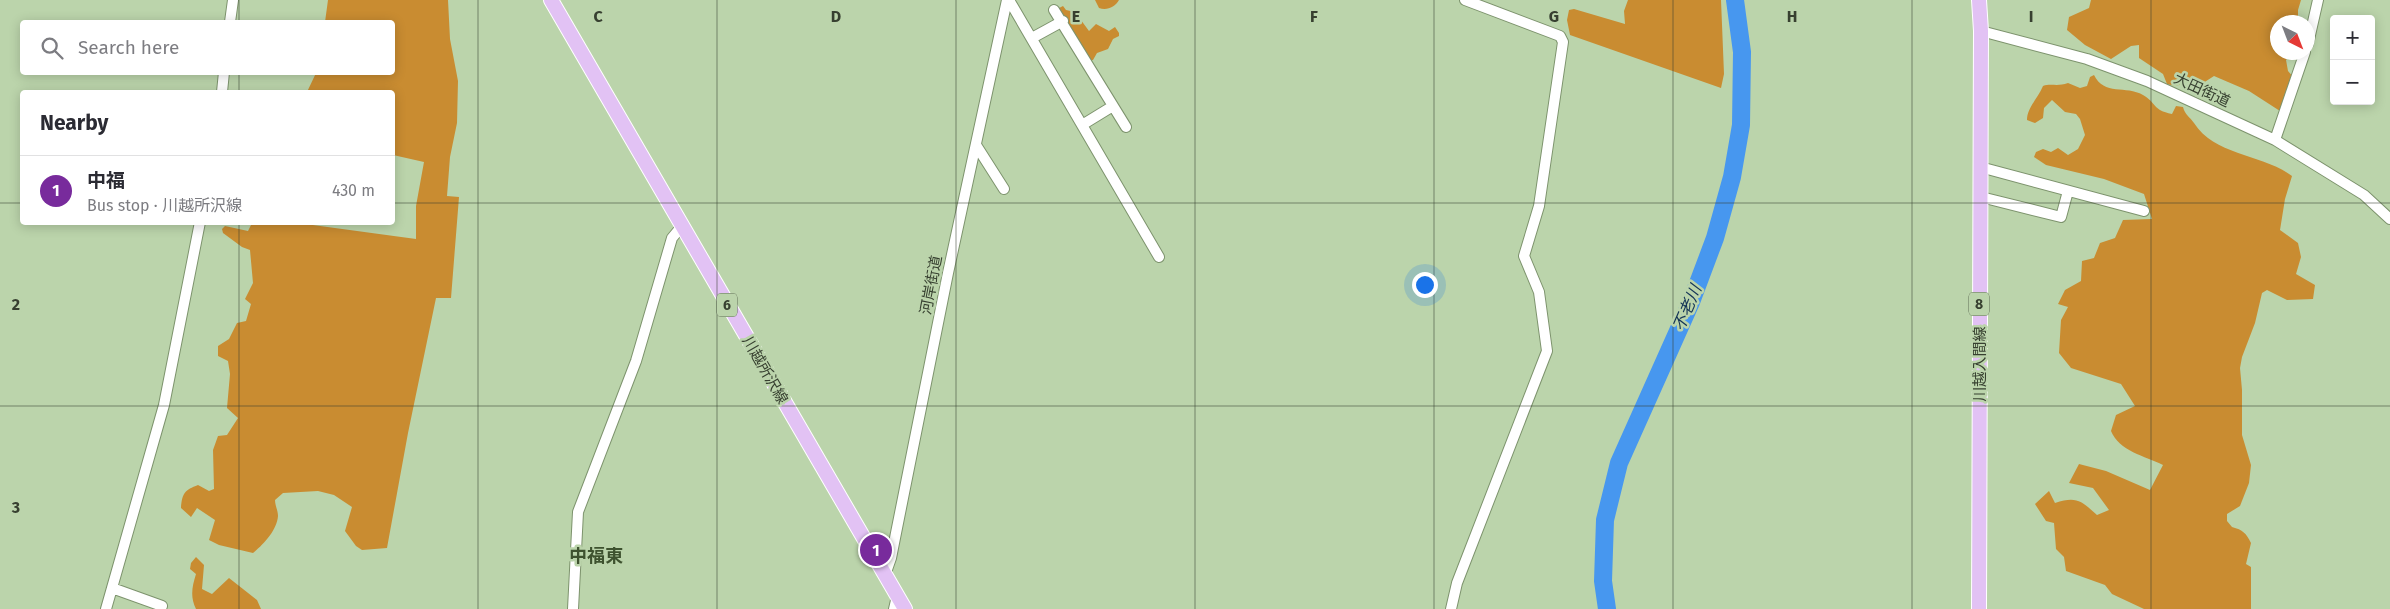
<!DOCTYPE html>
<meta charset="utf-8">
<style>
body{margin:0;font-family:"Fira Sans","Noto Sans JP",sans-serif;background:#f2f2f3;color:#2b2b33}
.controls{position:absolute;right:15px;top:15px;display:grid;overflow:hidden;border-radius:5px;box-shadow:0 2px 12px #0003}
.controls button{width:45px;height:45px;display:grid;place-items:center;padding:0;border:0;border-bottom:1px solid #e1e1e2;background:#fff;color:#2b2b33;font:25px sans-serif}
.compass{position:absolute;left:2270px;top:15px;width:45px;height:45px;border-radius:50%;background:#fff;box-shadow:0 2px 12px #0003;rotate:138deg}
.you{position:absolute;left:1424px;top:284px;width:18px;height:18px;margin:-12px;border:4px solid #fff;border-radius:50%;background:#1a73e8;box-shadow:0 0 0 8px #1a73e833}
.badge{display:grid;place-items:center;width:32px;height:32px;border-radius:50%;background:#782b9c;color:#fff;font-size:16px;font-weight:700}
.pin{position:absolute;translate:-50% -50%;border:2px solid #fff;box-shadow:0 1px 5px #0006}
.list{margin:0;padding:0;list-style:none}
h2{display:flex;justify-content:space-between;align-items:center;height:65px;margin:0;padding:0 20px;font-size:21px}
h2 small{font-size:16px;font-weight:400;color:#7c7c81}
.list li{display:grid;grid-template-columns:32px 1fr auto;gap:15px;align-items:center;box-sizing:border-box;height:70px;padding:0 20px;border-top:1px solid #e1e1e2}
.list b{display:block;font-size:19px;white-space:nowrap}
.list p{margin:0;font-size:16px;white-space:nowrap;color:#7c7c81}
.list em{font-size:16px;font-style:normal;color:#7c7c81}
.icon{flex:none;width:28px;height:28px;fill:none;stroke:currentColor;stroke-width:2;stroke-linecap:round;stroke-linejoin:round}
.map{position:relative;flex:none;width:2390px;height:609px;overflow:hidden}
.search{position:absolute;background:#fff;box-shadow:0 2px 12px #0003;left:20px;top:20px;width:375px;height:55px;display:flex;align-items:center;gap:12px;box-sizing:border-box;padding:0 18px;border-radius:5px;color:#7c7c81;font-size:19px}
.panel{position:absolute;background:#fff;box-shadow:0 2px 12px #0003;left:20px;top:90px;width:375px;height:135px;border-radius:5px}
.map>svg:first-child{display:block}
.green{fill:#c98c31}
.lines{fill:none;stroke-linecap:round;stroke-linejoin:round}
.river{stroke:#4797ef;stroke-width:18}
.minor-casing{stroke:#7d936d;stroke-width:12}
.major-casing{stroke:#fff;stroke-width:16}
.minor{stroke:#fff;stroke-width:10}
.major{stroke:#e2c2f4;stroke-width:14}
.grid{fill:none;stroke:#374030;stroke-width:1;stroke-opacity:0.55}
.labels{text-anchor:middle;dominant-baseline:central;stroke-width:5;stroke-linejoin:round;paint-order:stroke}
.shield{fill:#bbd4ab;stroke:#5f6c55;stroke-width:1}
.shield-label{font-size:14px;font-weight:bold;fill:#374030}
.street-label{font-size:15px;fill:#374030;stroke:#bbd4ab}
.water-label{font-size:16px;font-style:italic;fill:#123255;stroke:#bbd4ab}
.quarter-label{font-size:18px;font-weight:bold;fill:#3e522f;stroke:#bbd4ab}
.grid-label{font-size:16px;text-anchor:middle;font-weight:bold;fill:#374030;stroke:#bbd4ab;stroke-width:5;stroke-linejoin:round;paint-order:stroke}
</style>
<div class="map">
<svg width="2390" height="609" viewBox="0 0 2390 609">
<rect width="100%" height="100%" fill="#bbd4ab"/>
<path class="green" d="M328,0H448L450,39L458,81L457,123L450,157L447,196L459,197L451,298H436L408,433L387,548L362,550L356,546L345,531L352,507L334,495L318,491L283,493L275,500C275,505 278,511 278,516C277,530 264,544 253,553L219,545L209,540L215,520L197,508L191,517L181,508C182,493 185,490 198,485L209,491L214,489L213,450L218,436L227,435L238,418L227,408L230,374L228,361L218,356V346L229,339L237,323L246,321L251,304L245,299L253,283L250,250L242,247L223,233L222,229L225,226L248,231L252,223H298L416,239V206L424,162L393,155L392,92H307L316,73L392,72V22H325Z
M1095,0H1119C1115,7 1107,11 1099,8Z
M1628,0H1721L1724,74L1721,88L1570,35L1567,20L1569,10L1574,9L1625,24L1624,11Z
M2091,0H2301L2298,10V22H2278V52L2292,53L2286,60L2288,71L2294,78L2280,111L2249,91L2214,76L2200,85L2194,81L2175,86L2167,84L2163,74L2139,58V45L2131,46L2111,59L2085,45L2067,30L2069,17L2089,8Z
M1063,6L1066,10L1075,12L1089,31L1096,24L1109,31L1115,27L1119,33V36L1113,39L1108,49L1097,53L1093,60L1088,61L1057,9Z
M2094,75C2104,96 2126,85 2143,95C2157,103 2152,110 2172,114L2176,106L2183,107C2185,115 2190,117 2194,123C2215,156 2263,154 2292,176L2285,199L2280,230L2298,243L2301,257L2296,274L2315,285L2313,299L2287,300L2267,290L2262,293L2255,323L2242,357L2240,368L2242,390V435L2251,465L2249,483L2240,506L2227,514V521L2232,527C2243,530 2246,533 2251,543L2246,564L2251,567V609H2144L2112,594L2105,585L2066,571L2064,557L2056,549L2054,523L2046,521L2035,504L2049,491L2055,503C2077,496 2081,501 2097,515L2109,510L2093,488L2069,483L2079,464L2106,471L2150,490L2163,465C2145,456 2119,451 2111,431L2116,415L2135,406L2121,384L2071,368L2059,353L2061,320L2068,307L2058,304L2065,290L2081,281L2082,261L2094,258L2100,243L2115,238L2123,220L2152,219L2144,194L2104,179L2046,165L2034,157L2036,152L2043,149L2051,152L2058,148L2068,155L2078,149L2085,135L2080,119L2076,114L2065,112L2052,100L2044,108L2043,118L2035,123L2027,120C2027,108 2038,98 2043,86C2051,83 2057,87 2068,83L2080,88L2087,86L2090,77Z
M196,557L204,565L202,589L212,594L229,578L257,600L261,609H196C190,597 192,587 196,574L190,569L191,563Z"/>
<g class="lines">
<path class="river" d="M1607,609L1603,581L1605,520L1619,463L1691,302L1715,238L1732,177L1741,125L1742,52L1735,0"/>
<defs>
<path id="minor" d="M1009,0L1159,257
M1054,10L1126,127
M230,22L233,0
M1981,31L2087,59L2147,81L2275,140L2364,195L2390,219
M1032,38L1063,21
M2308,44L2318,0
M222,92L224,72
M1082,125L1113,106
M2275,140L2305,52
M976,145L1004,189
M1980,167L2144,211
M1981,197L2061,217L2068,191
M885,575L891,558L948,273L1007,0
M112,588L162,606
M106,609L164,405L200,222
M573,609L578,512L636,361L672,238L682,226
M894,609L897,596
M1451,609L1457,583L1547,351L1539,292L1524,256L1539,206L1563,42L1560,36L1465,0"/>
<path id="major" d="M551,0L905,609
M1979,0L1981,31L1979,609"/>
</defs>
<use href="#minor" class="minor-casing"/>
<use href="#major" class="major-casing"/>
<use href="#minor" class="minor"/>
<use href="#major" class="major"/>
</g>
<path class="grid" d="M239,0V22M478,0V609M717,0V609M956,0V609M1195,0V609M1434,0V609M1673,0V609M1912,0V609M2151,0V609M239,72V92M0,203H22M392,203H2390M239,222V609M0,406H2390"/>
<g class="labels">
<g class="shield">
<rect x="1969" y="292.5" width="20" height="23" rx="4"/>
<rect x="717" y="293.5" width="20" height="23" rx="4"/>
</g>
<g class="shield-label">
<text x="1979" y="304">8</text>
<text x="727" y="305">6</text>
</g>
<g class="street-label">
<text transform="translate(2202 90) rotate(25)">大田街道</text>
<text transform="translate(931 285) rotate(-79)">河岸街道</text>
<text transform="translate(1980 364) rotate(-90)">川越入間線</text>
<text transform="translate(765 370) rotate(60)">川越所沢線</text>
</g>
<g class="water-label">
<text transform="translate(1687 308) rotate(-67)">不老川</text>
</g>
<g class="quarter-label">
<text x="596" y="556">中福東</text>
</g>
</g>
<g class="grid-label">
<text x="598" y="22">C</text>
<text x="836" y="22">D</text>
<text x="1076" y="22">E</text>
<text x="1314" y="22">F</text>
<text x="1554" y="22">G</text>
<text x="1792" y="22">H</text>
<text x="2031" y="22">I</text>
<text x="16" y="310">2</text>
<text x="16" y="513">3</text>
</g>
</svg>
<div class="controls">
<button>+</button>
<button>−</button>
</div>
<svg class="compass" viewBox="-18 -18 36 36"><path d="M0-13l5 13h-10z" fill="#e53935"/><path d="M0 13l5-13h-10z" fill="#7c7c81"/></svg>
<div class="you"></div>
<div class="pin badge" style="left:876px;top:550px">1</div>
<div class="search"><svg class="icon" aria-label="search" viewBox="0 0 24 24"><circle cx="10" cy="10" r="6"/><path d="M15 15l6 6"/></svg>Search here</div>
<section class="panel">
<h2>Nearby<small></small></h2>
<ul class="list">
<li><span class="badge">1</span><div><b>中福</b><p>Bus stop · 川越所沢線</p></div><em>430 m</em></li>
</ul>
</section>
</div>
